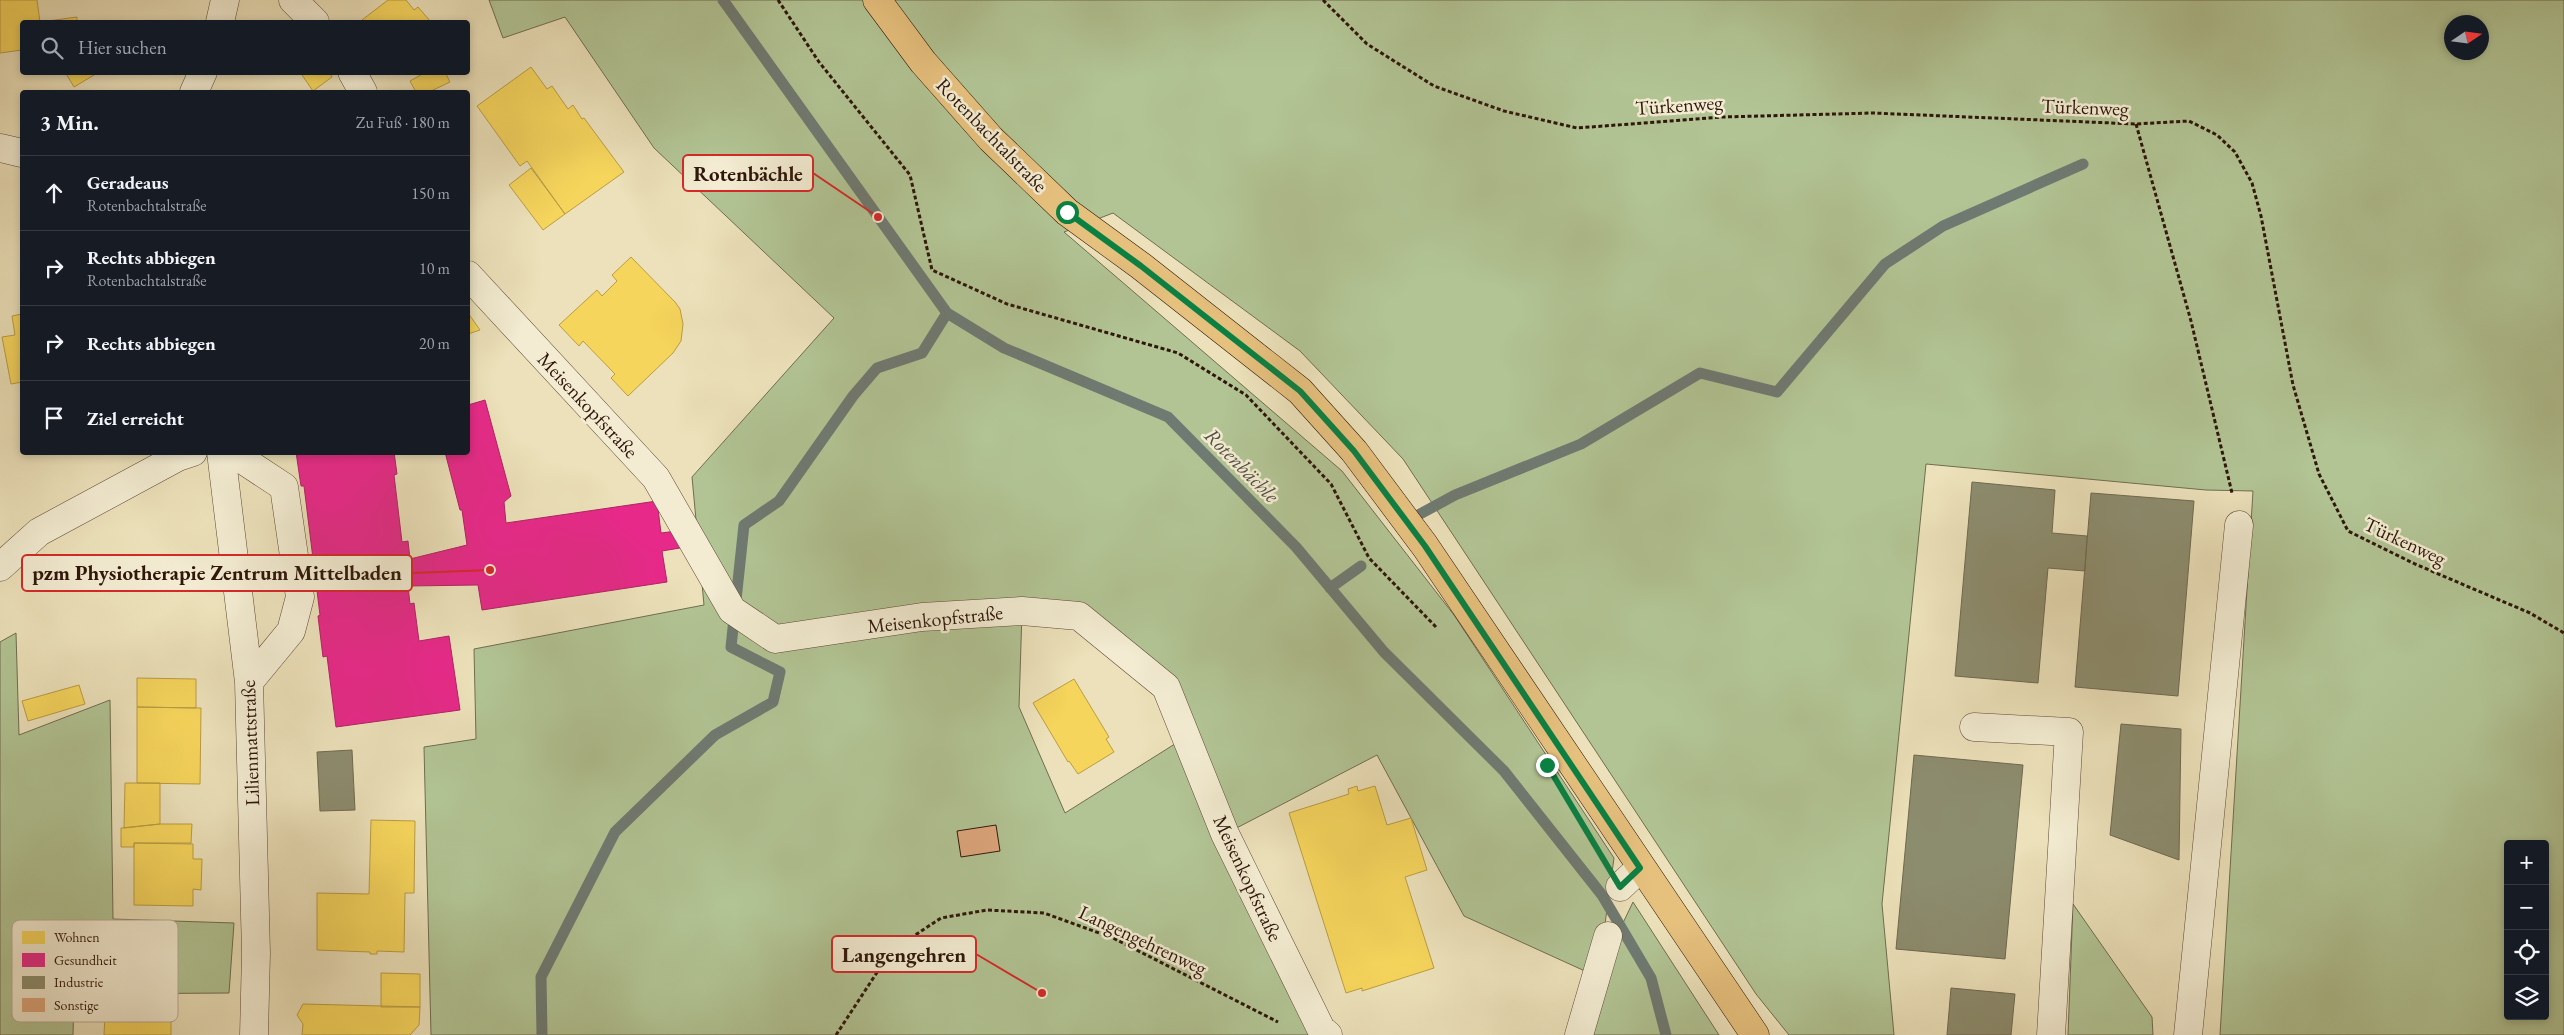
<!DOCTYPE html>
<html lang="de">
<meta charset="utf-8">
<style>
body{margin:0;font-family:"EB Garamond",serif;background:#242831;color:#f1f3f6}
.controls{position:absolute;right:15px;bottom:15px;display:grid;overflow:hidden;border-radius:5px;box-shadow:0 2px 8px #0003}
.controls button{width:45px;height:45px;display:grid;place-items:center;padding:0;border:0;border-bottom:1px solid #363941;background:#171b24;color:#f1f3f6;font:25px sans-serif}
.compass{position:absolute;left:2444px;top:15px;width:45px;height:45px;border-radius:50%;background:#171b24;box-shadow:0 2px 8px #0003;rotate:77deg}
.stop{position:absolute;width:15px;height:15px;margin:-11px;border:4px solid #0b8043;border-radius:50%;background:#fff}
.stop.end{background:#0b8043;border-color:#fff;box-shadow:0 1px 5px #0008}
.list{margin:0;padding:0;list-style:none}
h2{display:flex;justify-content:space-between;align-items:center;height:65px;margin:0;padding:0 20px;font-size:21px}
h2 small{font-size:16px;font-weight:400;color:#9ea1a6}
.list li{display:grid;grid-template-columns:32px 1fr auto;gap:15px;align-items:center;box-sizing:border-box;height:75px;padding:0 20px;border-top:1px solid #363941}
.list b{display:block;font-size:19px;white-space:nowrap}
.list p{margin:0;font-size:16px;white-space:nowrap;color:#9ea1a6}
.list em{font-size:16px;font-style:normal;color:#9ea1a6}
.icon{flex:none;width:28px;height:28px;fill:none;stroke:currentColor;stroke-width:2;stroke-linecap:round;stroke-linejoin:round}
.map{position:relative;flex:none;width:2564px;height:1035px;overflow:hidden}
.search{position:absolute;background:#171b24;box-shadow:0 2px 8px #0003;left:20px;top:20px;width:450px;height:55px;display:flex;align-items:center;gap:12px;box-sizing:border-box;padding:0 18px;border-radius:5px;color:#9ea1a6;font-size:19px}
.panel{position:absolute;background:#171b24;box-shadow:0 2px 8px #0003;left:20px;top:90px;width:450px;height:365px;border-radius:5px}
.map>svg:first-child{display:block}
.green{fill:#b2c494;stroke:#706d4f;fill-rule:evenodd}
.homes{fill:#f6d55c;stroke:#ba9c43}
.health{fill:#e7298a;stroke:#b02364}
.industry{fill:#8c8c6e;stroke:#706950}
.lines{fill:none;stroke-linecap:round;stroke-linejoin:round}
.stream{stroke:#6f7a72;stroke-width:11}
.building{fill:#dfa77d;stroke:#2e160a}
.minor-casing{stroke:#5e4936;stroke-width:29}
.major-casing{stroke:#2e160a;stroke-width:29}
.path{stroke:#2e160a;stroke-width:3;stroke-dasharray:4 2.5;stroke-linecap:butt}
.minor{stroke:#f3ecd2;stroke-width:28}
.major{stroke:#e6c07d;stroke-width:28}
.route{stroke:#0b8043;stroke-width:6}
.labels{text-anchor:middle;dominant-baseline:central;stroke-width:5;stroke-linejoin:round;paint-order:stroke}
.street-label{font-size:20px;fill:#2e160a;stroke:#f3ecd2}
.water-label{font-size:21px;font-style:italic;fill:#545047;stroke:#f3ecd2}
.key{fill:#f3ecd2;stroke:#b8ac96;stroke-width:1}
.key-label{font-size:14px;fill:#2e160a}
.leader{fill:none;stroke:#d62828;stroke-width:2}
.callout-dot{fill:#d62828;stroke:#f3ecd2;stroke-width:2}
.callout{fill:#f3ecd2;stroke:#d62828;stroke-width:2}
.callout-label{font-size:21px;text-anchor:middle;font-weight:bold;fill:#2e160a}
</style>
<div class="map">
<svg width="2564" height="1035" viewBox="0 0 2564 1035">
<rect width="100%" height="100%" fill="#ece1ba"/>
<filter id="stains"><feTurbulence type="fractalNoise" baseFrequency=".004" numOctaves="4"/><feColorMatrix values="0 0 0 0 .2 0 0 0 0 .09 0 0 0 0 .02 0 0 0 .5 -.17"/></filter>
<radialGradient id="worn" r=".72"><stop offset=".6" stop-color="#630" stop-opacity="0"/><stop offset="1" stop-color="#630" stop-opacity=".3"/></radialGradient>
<path class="green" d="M489,0H2564V1035H2220L2253,491L2206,490L1926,464L1882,904L1894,1035H1789L1756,994L1403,459L1300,351L1113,213L1064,232L1342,471L1454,615L1614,858L1598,975L1633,902L1719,1035H1579L1598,977L1464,916L1377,755L1225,834L1309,1035H431L424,747L476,739L474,649L704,605L692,477L834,318L654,148L565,17L503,38ZM2452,22H2482V52H2452ZM1022,611L1080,616L1166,687L1186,737L1065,813L1019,707ZM2508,844H2545V1016H2508Z
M16,633L19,735L110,700L113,919L234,923L229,993L74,994L73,1035H0V642Z
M2073,904L2152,1017L2153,1035H2068Z"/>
<path class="homes" d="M0,0H37L40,22H22V50L0,53Z
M388,0H406L414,10L418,7L431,22H364L362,20Z
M77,17V22H48V21Z
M531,67L547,89L552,86L568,109L573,105L582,119L584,118L624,172L565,214L527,161L520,166L477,106Z
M65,72H99L74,87Z
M300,72H329L332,77L313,91Z
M426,72H445L450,82L429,92H416L410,81Z
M531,168L565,214L543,230L509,185Z
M631,257L675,302L680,309L683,324L681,341L673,353L628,396L611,378L615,374L583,341L579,346L559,325L597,290L602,296L617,281L612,275Z
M468,313L480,330L468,334Z
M22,314V382L11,384L2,337L15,335L12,316Z
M137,678L196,679V708L137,707Z
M1074,679L1109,737L1106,739L1114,752L1078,774L1069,761L1068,762L1033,703Z
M79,685L85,704L28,721L22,701Z
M137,707L201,708L200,784L137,783Z
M125,783H160V824L124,828Z
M1357,786L1358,791L1375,786L1387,825L1411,818L1427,870L1405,877L1434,968L1362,991V988L1346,993L1289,813L1349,794L1348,789Z
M371,820L415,821L414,893H405L404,952L377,951V954H370V952L317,950V893L369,894Z
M160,824H192L191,843H134V847H121V828Z
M134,843L193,844V859H202L201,890L193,889V906L134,905Z
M381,973L420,974V1007H381Z
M303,1004L420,1007L419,1025L410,1035H302L303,1024L297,1015Z
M105,1016L171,1017V1035H104Z"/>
<path class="health" d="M485,400L511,496L504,502L506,523L657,501L661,533L677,531L680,548L662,551L667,582L482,610L478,585L408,586L410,604L414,603L419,641L449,636L460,710L336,727L327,656L323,657L318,616L320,615L304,486H301L296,452H394L397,474L394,475L402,542L408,541L410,559L467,545L462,510H460L445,452H468V405Z"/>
<path class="industry" d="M1972,482L2055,490L2052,533L2087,536L2085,571L2048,568L2038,683L1955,676Z
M2091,493L2194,501L2178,696L2075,687Z
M2121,724L2181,729L2179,860L2110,835Z
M352,750L355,810L320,811L317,752Z
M1914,755L2023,765L2005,959L1896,949Z
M1951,988L2015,994L2011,1035H1947Z"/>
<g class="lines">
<path class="stream" d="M723,0L947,313L1004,348L1168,417L1296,547L1384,652L1504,771L1602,895L1651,978L1666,1035
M1420,514L1455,495L1581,444L1700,373L1777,392L1885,264L1943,226L2083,164
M1330,588L1361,566
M542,1035L541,977L615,832L715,735L773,702L780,672L731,647L744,525L779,501L853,396L877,368L922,353L947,313"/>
</g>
<path class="building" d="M996,825L1000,851L961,857L957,831Z"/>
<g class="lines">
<defs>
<path id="minor" d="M293,0L315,22
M220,22L225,0
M352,72L363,92
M194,92L203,72
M0,148L22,153
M468,275L656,478L732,610L775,639L922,617L1022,611L1079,616L1166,687L1225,834L1321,1029L1328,1035
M221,452L249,682L256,953L254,1035
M231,452L284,487L300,597L291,631L249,682
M0,567L39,532L178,457L193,452
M1974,727L2069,732L2051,1035
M1620,887L1640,868
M1579,1035L1608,936
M2188,1035L2239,525"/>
<path id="major" d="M877,0L923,62L991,139L1067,212L1141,266L1300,391L1354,451L1425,546L1755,1035"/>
</defs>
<use href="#minor" class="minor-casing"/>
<use href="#major" class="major-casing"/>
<path class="path" d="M778,0L819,62L910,175L932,270L1007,304L1178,353L1246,395L1331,484L1369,558L1436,627
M1323,0L1367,44L1434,86L1504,111L1577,128L1723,117L1873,113L2136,124L2189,121L2217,135L2235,152L2252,183L2261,216L2293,385L2319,474L2348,531L2415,564L2530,613L2564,633
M2136,124L2191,321L2232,493
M836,1035L891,951L941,918L987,910L1044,913L1113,938L1278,1022"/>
<use href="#minor" class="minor"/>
<use href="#major" class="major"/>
</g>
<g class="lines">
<path class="route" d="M1067,212L1141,266L1300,391L1354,451L1425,546L1640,868L1620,887L1547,765"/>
</g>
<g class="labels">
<g class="street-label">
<text transform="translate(1679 105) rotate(-4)">Türkenweg</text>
<text transform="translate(2085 107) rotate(2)">Türkenweg</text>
<text transform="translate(992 135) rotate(46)">Rotenbachtalstraße</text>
<text transform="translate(588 405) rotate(47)">Meisenkopfstraße</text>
<text transform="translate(2405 541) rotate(25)">Türkenweg</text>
<text transform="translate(935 619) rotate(-6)">Meisenkopfstraße</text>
<text transform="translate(250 743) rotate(-92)">Lilienmattstraße</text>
<text transform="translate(1248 878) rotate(65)">Meisenkopfstraße</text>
<text transform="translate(1143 940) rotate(25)">Langengehrenweg</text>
</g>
<g class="water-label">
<text transform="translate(1242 465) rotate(45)">Rotenbächle</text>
</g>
</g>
<rect x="12" y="920" width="166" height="102" rx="8" class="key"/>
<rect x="22" y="931" width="23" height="13" fill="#f6d55c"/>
<rect x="22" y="953" width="23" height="14" fill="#e7298a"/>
<rect x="22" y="976" width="23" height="13" fill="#8c8c6e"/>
<rect x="22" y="998" width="23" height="14" fill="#dfa77d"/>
<g class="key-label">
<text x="54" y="942">Wohnen</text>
<text x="54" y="965">Gesundheit</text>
<text x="54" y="987">Industrie</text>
<text x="54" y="1010">Sonstige</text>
</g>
<path class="leader" d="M878 217L813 173M490 570L412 573M1042 993L976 954"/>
<g class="callout-dot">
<circle cx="878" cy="217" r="5"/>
<circle cx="490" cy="570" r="5"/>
<circle cx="1042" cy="993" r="5"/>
</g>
<g class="callout">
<rect x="683" y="155" width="130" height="36" rx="5"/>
<rect x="22" y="555" width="390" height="36" rx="5"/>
<rect x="832" y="936" width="144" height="36" rx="5"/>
</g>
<g class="callout-label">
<text x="748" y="181">Rotenbächle</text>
<text x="217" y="580">pzm Physiotherapie Zentrum Mittelbaden</text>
<text x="904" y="962">Langengehren</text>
</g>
<rect width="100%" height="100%" filter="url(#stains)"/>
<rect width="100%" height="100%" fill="url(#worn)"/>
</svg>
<div class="controls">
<button>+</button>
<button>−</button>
<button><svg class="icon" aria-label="locate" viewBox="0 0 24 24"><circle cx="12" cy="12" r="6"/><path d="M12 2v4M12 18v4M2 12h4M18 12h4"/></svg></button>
<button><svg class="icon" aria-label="layers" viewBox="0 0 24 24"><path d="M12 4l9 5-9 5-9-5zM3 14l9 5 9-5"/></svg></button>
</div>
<svg class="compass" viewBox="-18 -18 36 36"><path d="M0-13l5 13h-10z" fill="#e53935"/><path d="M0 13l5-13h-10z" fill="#9ea1a6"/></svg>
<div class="stop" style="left:1067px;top:212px"></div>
<div class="stop end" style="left:1547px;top:765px"></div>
<div class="search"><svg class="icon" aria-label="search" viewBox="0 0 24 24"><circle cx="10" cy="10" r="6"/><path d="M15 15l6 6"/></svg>Hier suchen</div>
<section class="panel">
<h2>3 Min.<small>Zu Fuß · 180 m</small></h2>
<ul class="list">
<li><svg class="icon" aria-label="ahead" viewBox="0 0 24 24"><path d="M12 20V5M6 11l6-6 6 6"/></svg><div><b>Geradeaus</b><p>Rotenbachtalstraße</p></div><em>150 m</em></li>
<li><svg class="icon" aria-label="right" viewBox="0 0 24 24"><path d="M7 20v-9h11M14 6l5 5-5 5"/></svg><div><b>Rechts abbiegen</b><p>Rotenbachtalstraße</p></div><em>10 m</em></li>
<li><svg class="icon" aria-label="right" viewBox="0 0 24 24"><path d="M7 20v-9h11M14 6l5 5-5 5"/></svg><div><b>Rechts abbiegen</b></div><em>20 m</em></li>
<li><svg class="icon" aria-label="arrive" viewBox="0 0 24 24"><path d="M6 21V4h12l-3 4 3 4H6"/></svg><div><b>Ziel erreicht</b></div></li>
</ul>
</section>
</div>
